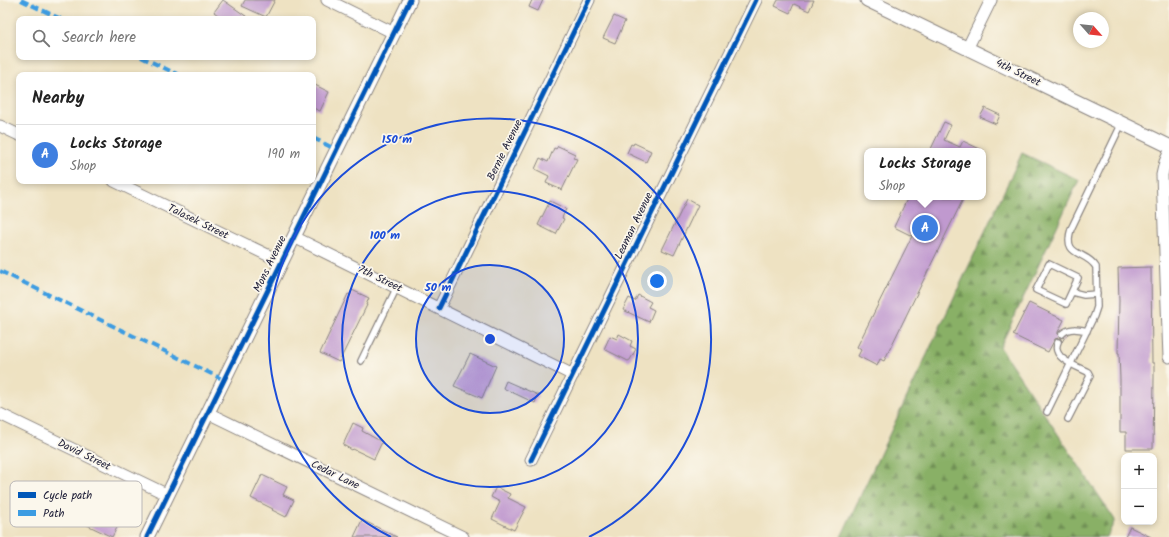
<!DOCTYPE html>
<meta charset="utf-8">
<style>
body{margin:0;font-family:Kalam,sans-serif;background:#f2f2f2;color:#222}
.controls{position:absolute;right:12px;bottom:12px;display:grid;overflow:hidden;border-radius:8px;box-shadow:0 2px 6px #0003}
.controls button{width:36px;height:36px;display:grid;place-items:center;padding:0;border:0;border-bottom:1px solid #e0e0e0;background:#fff;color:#222;font:20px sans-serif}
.compass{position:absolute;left:1073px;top:12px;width:36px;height:36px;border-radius:50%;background:#fff;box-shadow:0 2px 6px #0003;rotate:117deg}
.you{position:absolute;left:657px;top:281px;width:14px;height:14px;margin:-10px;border:3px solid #fff;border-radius:50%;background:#1a73e8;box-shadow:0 0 0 6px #1a73e833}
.badge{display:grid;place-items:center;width:26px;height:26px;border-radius:50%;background:#2563eb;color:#fff;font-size:13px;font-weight:700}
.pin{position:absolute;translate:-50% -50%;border:2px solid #fff;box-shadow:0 1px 4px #0006}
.popup{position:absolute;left:864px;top:148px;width:122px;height:52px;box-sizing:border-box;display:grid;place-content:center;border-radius:8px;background:#fff;filter:drop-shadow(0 1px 3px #0005);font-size:13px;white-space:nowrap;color:#767676}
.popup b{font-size:15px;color:#222}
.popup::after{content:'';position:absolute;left:50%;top:100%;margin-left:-8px;border:8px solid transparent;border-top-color:#fff}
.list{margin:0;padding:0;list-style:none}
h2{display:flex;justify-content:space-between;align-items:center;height:52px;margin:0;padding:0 16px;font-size:17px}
h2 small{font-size:13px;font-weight:400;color:#767676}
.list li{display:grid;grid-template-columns:26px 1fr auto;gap:12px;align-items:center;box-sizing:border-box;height:60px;padding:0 16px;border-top:1px solid #e0e0e0}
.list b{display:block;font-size:15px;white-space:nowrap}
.list p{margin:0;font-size:13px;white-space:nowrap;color:#767676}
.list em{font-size:13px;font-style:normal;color:#767676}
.icon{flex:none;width:22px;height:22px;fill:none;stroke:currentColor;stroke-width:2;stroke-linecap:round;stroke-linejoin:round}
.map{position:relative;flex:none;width:1169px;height:537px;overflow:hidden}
.search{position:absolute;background:#fff;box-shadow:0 2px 6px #0003;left:16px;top:16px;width:300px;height:44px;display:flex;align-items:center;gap:10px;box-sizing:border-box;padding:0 14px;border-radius:8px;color:#767676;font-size:15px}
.panel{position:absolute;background:#fff;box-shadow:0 2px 6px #0003;left:16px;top:72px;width:300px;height:112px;border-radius:8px}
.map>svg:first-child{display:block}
.forest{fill:url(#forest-firs);stroke:#566950}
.building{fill:#c099cf}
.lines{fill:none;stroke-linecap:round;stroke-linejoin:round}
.service-casing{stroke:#88827e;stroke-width:8}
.minor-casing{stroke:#88827e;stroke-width:13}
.tertiary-casing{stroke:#88827e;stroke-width:15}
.service{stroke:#fff;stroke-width:5.5}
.minor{stroke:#fff;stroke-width:11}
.tertiary{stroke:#fff;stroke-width:13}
.quiet{stroke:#3c9ce2;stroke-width:4;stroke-dasharray:8 4;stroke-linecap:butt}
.cycleway-casing{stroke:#fbf7ec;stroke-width:8}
.cycleway{stroke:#0057b8;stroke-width:5}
.ring{fill:none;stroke:#1d4ed8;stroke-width:2}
.labels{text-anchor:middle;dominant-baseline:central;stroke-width:3.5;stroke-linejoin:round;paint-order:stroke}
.street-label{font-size:11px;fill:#22223b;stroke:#fbf7ec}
.key{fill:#fbf7ec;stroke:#bab7b7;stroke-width:1}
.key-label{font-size:11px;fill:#22223b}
.centre{fill:#1d4ed8;stroke:#fbf7ec;stroke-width:2}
.ring-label{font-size:12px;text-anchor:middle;font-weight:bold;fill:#1d4ed8;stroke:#fbf7ec;stroke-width:3.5;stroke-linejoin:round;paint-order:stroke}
</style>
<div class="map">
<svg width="1169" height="537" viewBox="0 0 1169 537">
<defs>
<pattern id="forest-firs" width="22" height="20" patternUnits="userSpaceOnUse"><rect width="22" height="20" fill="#89b066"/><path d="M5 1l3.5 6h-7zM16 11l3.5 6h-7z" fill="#708f55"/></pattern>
</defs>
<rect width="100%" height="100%" fill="#fbf7ec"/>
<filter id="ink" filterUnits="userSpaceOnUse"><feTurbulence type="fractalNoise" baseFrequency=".025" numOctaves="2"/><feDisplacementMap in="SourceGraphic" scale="8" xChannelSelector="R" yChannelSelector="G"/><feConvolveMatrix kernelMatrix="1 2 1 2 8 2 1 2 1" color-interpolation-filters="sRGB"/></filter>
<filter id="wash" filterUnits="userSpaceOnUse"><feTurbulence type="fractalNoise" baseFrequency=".012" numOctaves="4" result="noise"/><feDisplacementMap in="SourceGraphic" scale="16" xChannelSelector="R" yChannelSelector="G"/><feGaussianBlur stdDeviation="0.9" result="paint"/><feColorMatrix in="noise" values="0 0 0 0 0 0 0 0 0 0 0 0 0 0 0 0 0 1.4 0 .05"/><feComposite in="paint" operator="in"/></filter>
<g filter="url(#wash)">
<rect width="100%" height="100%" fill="#eee2c2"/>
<path class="forest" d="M1022,153L1079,180L1000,347L1115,520L1107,537H841Z"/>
<g id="blocks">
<path class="building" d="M223,0L250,19H223L214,12Z
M245,0H275L266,17L242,6Z
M532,0H543L538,11L529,7Z
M778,0H814L809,11L794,4L790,13L775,6Z
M614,16L625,21L615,43L603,38Z
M313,84L329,92L320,111L313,108Z
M985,108L1000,115L996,124L980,117Z
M944,122L951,125L944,140L960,147L963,141L984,151H930Z
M634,143L651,151L646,162L627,153L631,144L633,145Z
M558,146L575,154L573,158L577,159L562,190L546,183L549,176L535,169L540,158L548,162L554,148L556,149Z
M908,197H964L884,361L880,359L877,366L858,356L861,350L857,347L912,236L894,227Z
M687,199L698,205L674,255L662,250Z
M550,201L566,209L562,218L564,219L556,234L538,225Z
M1151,267L1152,363H1154V379L1153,449H1126V432H1120V379L1119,353H1118L1119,301L1118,268Z
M352,290L369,298L366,305H367L339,362L320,353L348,294L350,295Z
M638,295L651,302L648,307L654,310L649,322L623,310L629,298L635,301Z
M1029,303L1064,320L1058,332V334L1060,338L1065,337L1062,342L1061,339L1059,338L1055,339L1048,352L1013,335Z
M619,334L632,341L630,346L636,349L630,360L628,361L604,349L610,336L617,339Z
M470,354L496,366L482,398L454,386Z
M506,381L538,395L535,403L503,388Z
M353,423L363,428L362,431L382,442L374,459L353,449L352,450L343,445Z
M262,475L287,487L283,495L294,500L286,517L272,510L273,509L251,498Z
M496,487L510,494L508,498L526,507L514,530L492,519L500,502L491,497Z
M96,507L121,520L112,537L87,525Z
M362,520L397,537H354Z
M1130,527L1151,537H1125Z"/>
</g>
</g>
<g filter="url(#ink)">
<use href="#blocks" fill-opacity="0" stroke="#88827e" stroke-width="1"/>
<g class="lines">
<defs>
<path id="service" d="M1049,264L1078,278L1066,304L1036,290Z
M1072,292L1084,295L1097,294
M1062,334C1069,327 1078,329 1087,331
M1058,342C1050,358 1078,367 1088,372L1090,376L1068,419
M361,361L397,287
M1047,412L1094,316L1097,307L1096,267C1086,250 1062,258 1071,229L1122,123"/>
<path id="minor" d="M327,0L394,33
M967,49L991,0
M0,126L19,135
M1169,153L1165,162L1162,175L1169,357
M114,181L282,262
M294,237L573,375
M439,308L589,0
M208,413L463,537
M0,414L168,495
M531,460L756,0"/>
<path id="tertiary" d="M867,0L1169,146
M147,537L410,0"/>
</defs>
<use href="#service" class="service-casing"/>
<use href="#minor" class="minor-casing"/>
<use href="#tertiary" class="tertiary-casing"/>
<use href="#service" class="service"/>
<use href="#minor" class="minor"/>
<use href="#tertiary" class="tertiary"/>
<path class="quiet" d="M21,0L61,19
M141,57L179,75
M313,138L337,150
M0,271L224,380"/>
<defs>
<path id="cycleway" d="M439,308L589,0
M531,460L756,0
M147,537L410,0"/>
</defs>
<use href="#cycleway" class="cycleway-casing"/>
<use href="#cycleway" class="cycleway"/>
</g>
</g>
<circle cx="490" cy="339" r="74" fill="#1d4ed8" fill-opacity=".12"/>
<g class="ring">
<circle cx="490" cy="339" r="74"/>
<circle cx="490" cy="339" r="148"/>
<path d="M391 537A221 221 0 1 1 589 537"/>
</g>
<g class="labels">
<g class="street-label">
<text transform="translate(1018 73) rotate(26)">4th Street</text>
<text transform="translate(505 150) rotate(-64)">Bernie Avenue</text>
<text transform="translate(198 222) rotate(26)">Talasek Street</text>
<text transform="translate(634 226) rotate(-64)">Leaman Avenue</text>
<text transform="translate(270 264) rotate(-64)">Mons Avenue</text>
<text transform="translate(380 279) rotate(26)">7th Street</text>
<text transform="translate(84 455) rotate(26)">David Street</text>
<text transform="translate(335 475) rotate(26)">Cedar Lane</text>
</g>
</g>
<rect x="10" y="481" width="132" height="46" rx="6" class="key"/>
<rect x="18" y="492" width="18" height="6" fill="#0057b8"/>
<rect x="18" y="510" width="18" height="6" fill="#3c9ce2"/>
<g class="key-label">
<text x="43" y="499">Cycle path</text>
<text x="43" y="517">Path</text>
</g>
<circle cx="490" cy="339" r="6" class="centre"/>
<g class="ring-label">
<text x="397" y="143">150 m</text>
<text x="385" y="239">100 m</text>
<text x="438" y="291">50 m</text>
</g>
</svg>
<div class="controls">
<button>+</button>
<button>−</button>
</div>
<svg class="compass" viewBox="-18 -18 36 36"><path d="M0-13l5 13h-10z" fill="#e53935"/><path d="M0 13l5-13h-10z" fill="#767676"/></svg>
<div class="you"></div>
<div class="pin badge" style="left:925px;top:228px;background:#3f7fe0">A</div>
<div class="popup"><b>Locks Storage</b>Shop</div>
<div class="search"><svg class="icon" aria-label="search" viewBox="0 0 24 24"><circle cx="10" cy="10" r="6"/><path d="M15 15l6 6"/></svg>Search here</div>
<section class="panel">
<h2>Nearby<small></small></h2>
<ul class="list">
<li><span class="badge" style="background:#3f7fe0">A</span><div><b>Locks Storage</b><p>Shop</p></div><em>190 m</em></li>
</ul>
</section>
</div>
